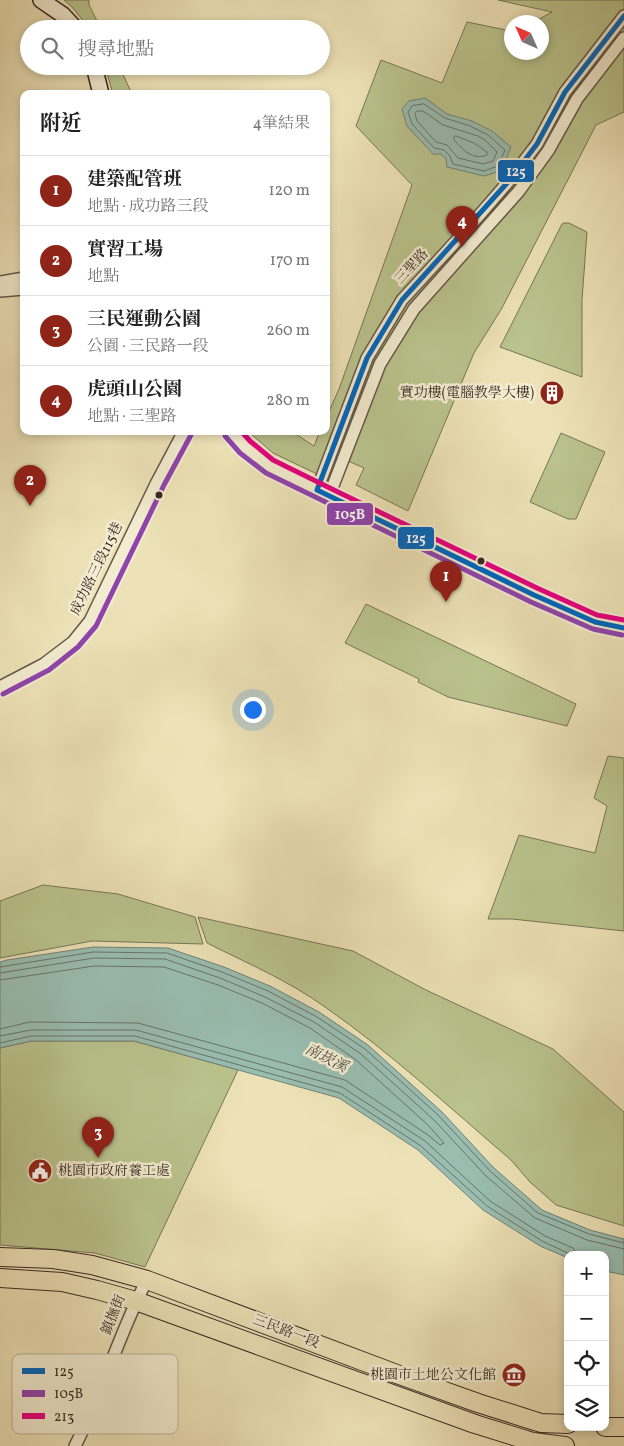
<!DOCTYPE html>
<html lang="zh-TW">
<meta charset="utf-8">
<style>
body{margin:0;font-family:Vollkorn,"Noto Serif TC",serif;background:#f2f2f2;color:#222}
.controls{position:absolute;right:15px;bottom:15px;display:grid;overflow:hidden;border-radius:10px;box-shadow:0 2px 8px #0003}
.controls button{width:45px;height:45px;display:grid;place-items:center;padding:0;border:0;border-bottom:1px solid #e0e0e0;background:#fff;color:#222;font:25px sans-serif}
.compass{position:absolute;left:504px;top:15px;width:45px;height:45px;border-radius:50%;background:#fff;box-shadow:0 2px 8px #0003;rotate:315deg}
.you{position:absolute;left:252px;top:709px;width:18px;height:18px;margin:-12px;border:4px solid #fff;border-radius:50%;background:#1a73e8;box-shadow:0 0 0 8px #1a73e833}
.badge{display:grid;place-items:center;width:32px;height:32px;border-radius:50%;background:#8f2418;color:#fff;font-size:16px;font-weight:700}
.pin{position:absolute;translate:-50% -41px;filter:drop-shadow(0 1px 2px #0008)}
.pin::after{content:'';position:absolute;top:26px;width:18px;height:15px;background:inherit;clip-path:polygon(0 0,100% 0,50% 100%)}
.list{margin:0;padding:0;list-style:none}
h2{display:flex;justify-content:space-between;align-items:center;height:65px;margin:0;padding:0 20px;font-size:21px}
h2 small{font-size:16px;font-weight:400;color:#767676}
.list li{display:grid;grid-template-columns:32px 1fr auto;gap:15px;align-items:center;box-sizing:border-box;height:70px;padding:0 20px;border-top:1px solid #e0e0e0}
.list b{display:block;font-size:19px;white-space:nowrap}
.list p{margin:0;font-size:16px;white-space:nowrap;color:#767676}
.list em{font-size:16px;font-style:normal;color:#767676}
.icon{flex:none;width:28px;height:28px;fill:none;stroke:currentColor;stroke-width:2;stroke-linecap:round;stroke-linejoin:round}
.map{position:relative;flex:none;width:624px;height:1446px;overflow:hidden}
.search{position:absolute;background:#fff;box-shadow:0 2px 8px #0003;left:20px;top:20px;width:310px;height:55px;display:flex;align-items:center;gap:12px;box-sizing:border-box;padding:0 18px;border-radius:28px;color:#767676;font-size:19px}
.panel{position:absolute;background:#fff;box-shadow:0 2px 8px #0003;left:20px;top:90px;width:310px;height:345px;border-radius:10px}
.map>svg:first-child{display:block}
.green{fill:#bac38d;stroke:#787658}
.water{fill:#99bdb0;stroke:#728278}
.lines{fill:none;stroke-linecap:round;stroke-linejoin:round}
.shore{stroke:#68746a;stroke-width:1}
.street-casing{stroke:#645849;stroke-width:14}
.secondary-casing{stroke:#372a24;stroke-width:18}
.primary-casing{stroke:#372a24;stroke-width:20}
.street{stroke:#f3ecd0;stroke-width:11}
.secondary{stroke:#f3ecd0;stroke-width:15}
.primary{stroke:#ede2b7;stroke-width:18}
.bus-1-casing{stroke:#f3ecd0;stroke-width:9}
.bus-2-casing{stroke:#f3ecd0;stroke-width:9}
.bus-3-casing{stroke:#f3ecd0;stroke-width:9}
.bus-1{stroke:#0065bd;stroke-width:5}
.bus-2{stroke:#8e44ad;stroke-width:5}
.bus-3{stroke:#e5007d;stroke-width:5}
.bus-dot{fill:#372a24;stroke:#f3ecd0;stroke-width:2}
.labels{text-anchor:middle;dominant-baseline:central;stroke-width:5;stroke-linejoin:round;paint-order:stroke}
.street-label{font-size:14px;fill:#372a24;stroke:#f3ecd0}
.poi-label{font-size:14px;fill:#372a24;stroke:#f3ecd0;text-anchor:end}
.water-label{font-size:15px;font-style:italic;fill:#504f47;stroke:#f3ecd0}
.key{fill:#f3ecd0;stroke:#bbb29c;stroke-width:1}
.key-label{font-size:14px;fill:#372a24}
.line-badge{stroke:#f3ecd0;stroke-width:2}
.badge-label{font-size:14px;text-anchor:middle;font-weight:bold;fill:#fff}
</style>
<div class="map">
<svg width="624" height="1446" viewBox="0 0 624 1446">
<rect width="100%" height="100%" fill="#ede2b7"/>
<filter id="stains"><feTurbulence type="fractalNoise" baseFrequency=".004" numOctaves="4"/><feColorMatrix values="0 0 0 0 .2 0 0 0 0 .09 0 0 0 0 .02 0 0 0 .5 -.17"/></filter>
<radialGradient id="worn" r=".72"><stop offset=".6" stop-color="#630" stop-opacity="0"/><stop offset="1" stop-color="#630" stop-opacity=".3"/></radialGradient>
<path class="green" d="M64,0H89V5L101,29H90L72,7Z
M498,0H624V112L596,125L502,308L474,353L408,511L356,485L364,468L330,453L317,474L273,453L251,434L253,431H291L314,446L320,431H326V418L339,389L412,185L356,126L381,60L442,83L467,22L511,31L512,52H542V22H534L552,12Z
M105,66H119L132,94H113Z
M564,223H569L587,232L582,300V377L500,347L562,224Z
M561,433L605,452L576,519H568L530,502Z
M366,604L576,704L567,726L448,697L418,682L419,679L345,643Z
M608,756L624,758V931L512,919H488L519,835L595,853L607,806L594,798Z
M43,885L118,894L195,917L203,944L92,941L0,958V901Z
M198,917L353,951L426,990L553,1049L624,1112V1226L556,1205L530,1182L511,1160C450,1108 391,1053 325,1007C289,981 247,963 207,943Z
M31,1041H134L238,1070L145,1267L95,1253L0,1245V1048Z"/>
<path class="water" d="M425,98L447,114L472,121L492,131L511,147L501,171L484,176L447,167L446,159L441,154H433L407,126L402,109L409,101Z
M93,947L168,948L224,967L270,986L319,1012L368,1045L442,1112L494,1168L542,1210L590,1230L624,1239V1275L605,1271V1255H568V1258L540,1246L483,1210L418,1150L339,1098L134,1041H31L0,1048V962L7,960Z"/>
<g class="lines">
<path class="shore" d="M424,104L445,118L470,126L488,135L505,150L498,166L484,171L453,164L450,156L444,150L434,148L412,124L408,112L412,106Z
M417,111H423L443,125L478,136L485,140L497,152L493,161L483,164L458,158L447,145L436,142L417,121L415,114Z
M456,136L474,143L487,152V155C473,161 462,149 454,140V137Z
M0,967L93,952L167,953L222,972L268,991L317,1017L365,1049L438,1115L490,1171L538,1213L589,1234L624,1243
M0,973L94,958L165,959L220,978L265,997L314,1022L361,1054L434,1120L486,1176L535,1218L587,1240L624,1249
M0,980L94,966L164,967L218,985L262,1003L310,1028L356,1060L428,1125L444,1143L440,1145L428,1135L345,1080L138,1023L30,1022L0,1029
M0,1036L31,1030H136L342,1087L425,1141L490,1201L545,1236L573,1248L578,1255
M0,1043L31,1036H135L340,1093L421,1146L487,1206L542,1241L572,1255"/>
<defs>
<path id="street" d="M0,282L24,278
M0,291L24,289
M317,490L367,358L402,300L470,226L508,182L537,144L565,92L624,16
M329,496L380,364L414,309L519,191L548,151L577,99L624,38
M0,687L44,664L73,642L90,621L157,482L184,431
M75,1446C103,1392 119,1333 147,1280"/>
<path id="secondary" d="M41,0L63,15L76,29
M94,66L101,94
M230,431L245,447L269,466L335,499L534,595L595,622L624,628"/>
<path id="primary" d="M0,1257L53,1259L92,1265L147,1280L394,1373L478,1403L541,1423L568,1424
M0,1278L62,1282L97,1290L136,1301L475,1424L533,1442L565,1446
M605,1427H624"/>
</defs>
<use href="#street" class="street-casing"/>
<use href="#secondary" class="secondary-casing"/>
<use href="#primary" class="primary-casing"/>
<use href="#street" class="street"/>
<use href="#secondary" class="secondary"/>
<use href="#primary" class="primary"/>
<defs>
<path id="bus-1" d="M624,16L565,92L537,144L508,182L402,300L367,358L317,490L534,595L595,622L624,628"/>
<path id="bus-2" d="M225,436L240,453L266,473L531,602L593,629L622,635
M3,694L49,670L78,647L96,626L164,485L191,435"/>
<path id="bus-3" d="M241,431L250,441L273,460L338,492L537,588L597,615L624,620"/>
</defs>
<use href="#bus-1" class="bus-1-casing"/>
<use href="#bus-2" class="bus-2-casing"/>
<use href="#bus-3" class="bus-3-casing"/>
<use href="#bus-1" class="bus-1"/>
<use href="#bus-2" class="bus-2"/>
<use href="#bus-3" class="bus-3"/>
</g>
<defs>
<symbol id="building-disc" viewBox="-11 -11 22 22"><circle r="9.5" fill="#8f2418" stroke="#f3ecd0"/><path d="M-4-6H4V6H1V3H-1V6H-4ZM-2.5-4.3h1.7v1.8h-1.7ZM.8-4.3h1.7v1.8H.8ZM-2.5-1h1.7V.8h-1.7ZM.8-1h1.7V.8H.8Z" fill="#fff"/></symbol>
<symbol id="civic-disc" viewBox="-11 -11 22 22"><circle r="9.5" fill="#8f2418" stroke="#f3ecd0"/><path d="M-.6-6.5H3V-4.5H.6V-3L4-1V1h2V6H-6V1h2V-1L-.6-3ZM-1.2 2.5V6h2.4V2.5Z" fill="#fff"/></symbol>
<symbol id="museum-disc" viewBox="-11 -11 22 22"><circle r="9.5" fill="#8f2418" stroke="#f3ecd0"/><path d="M0-6L6-3V-2H-6V-3ZM-5-1h2V3h-2ZM-1-1h2V3h-2ZM3-1h2V3H3ZM-6 4H6V6H-6Z" fill="#fff"/></symbol>
</defs>
<g fill-rule="evenodd">
<use href="#building-disc" x="538" y="379" width="28" height="28"/>
<use href="#civic-disc" x="26" y="1157" width="28" height="28"/>
<use href="#museum-disc" x="500" y="1361" width="28" height="28"/>
</g>
<g class="bus-dot">
<circle cx="159" cy="495" r="4.5"/>
<circle cx="481" cy="561" r="4.5"/>
</g>
<g class="labels">
<g class="street-label">
<text transform="translate(412 267) rotate(-47)">三聖路</text>
<text transform="translate(97 569) rotate(-64)">成功路三段115巷</text>
<text transform="translate(114 1315) rotate(-68)">鎮撫街</text>
<text transform="translate(286 1332) rotate(21)">三民路一段</text>
</g>
<g class="poi-label">
<text x="534" y="393">實功樓(電腦教學大樓)</text>
<text x="58" y="1171" text-anchor="start">桃園市政府養工處</text>
<text x="496" y="1375">桃園市土地公文化館</text>
</g>
<g class="water-label">
<text transform="translate(326 1059) rotate(27)">南崁溪</text>
</g>
</g>
<rect x="12" y="1354" width="166" height="80" rx="8" class="key"/>
<rect x="22" y="1368" width="23" height="6" fill="#0065bd"/>
<rect x="22" y="1390" width="23" height="7" fill="#8e44ad"/>
<rect x="22" y="1413" width="23" height="6" fill="#e5007d"/>
<g class="key-label">
<text x="54" y="1376">125</text>
<text x="54" y="1398">105B</text>
<text x="54" y="1421">213</text>
</g>
<g class="line-badge">
<rect x="497" y="159" width="38" height="24" rx="5" fill="#0065bd"/>
<rect x="326" y="502" width="48" height="24" rx="5" fill="#8e44ad"/>
<rect x="397" y="526" width="38" height="24" rx="5" fill="#0065bd"/>
</g>
<g class="badge-label">
<text x="516" y="176">125</text>
<text x="350" y="519">105B</text>
<text x="416" y="543">125</text>
</g>
<rect width="100%" height="100%" filter="url(#stains)"/>
<rect width="100%" height="100%" fill="url(#worn)"/>
</svg>
<div class="controls">
<button>+</button>
<button>−</button>
<button><svg class="icon" aria-label="locate" viewBox="0 0 24 24"><circle cx="12" cy="12" r="6"/><path d="M12 2v4M12 18v4M2 12h4M18 12h4"/></svg></button>
<button><svg class="icon" aria-label="layers" viewBox="0 0 24 24"><path d="M12 4l9 5-9 5-9-5zM3 14l9 5 9-5"/></svg></button>
</div>
<svg class="compass" viewBox="-18 -18 36 36"><path d="M0-13l5 13h-10z" fill="#e53935"/><path d="M0 13l5-13h-10z" fill="#767676"/></svg>
<div class="you"></div>
<div class="pin badge" style="left:446px;top:602px">1</div>
<div class="pin badge" style="left:30px;top:506px">2</div>
<div class="pin badge" style="left:98px;top:1158px">3</div>
<div class="pin badge" style="left:462px;top:247px">4</div>
<div class="search"><svg class="icon" aria-label="search" viewBox="0 0 24 24"><circle cx="10" cy="10" r="6"/><path d="M15 15l6 6"/></svg>搜尋地點</div>
<section class="panel">
<h2>附近<small>4筆結果</small></h2>
<ul class="list">
<li><span class="badge">1</span><div><b>建築配管班</b><p>地點 · 成功路三段</p></div><em>120 m</em></li>
<li><span class="badge">2</span><div><b>實習工場</b><p>地點</p></div><em>170 m</em></li>
<li><span class="badge">3</span><div><b>三民運動公園</b><p>公園 · 三民路一段</p></div><em>260 m</em></li>
<li><span class="badge">4</span><div><b>虎頭山公園</b><p>地點 · 三聖路</p></div><em>280 m</em></li>
</ul>
</section>
</div>
